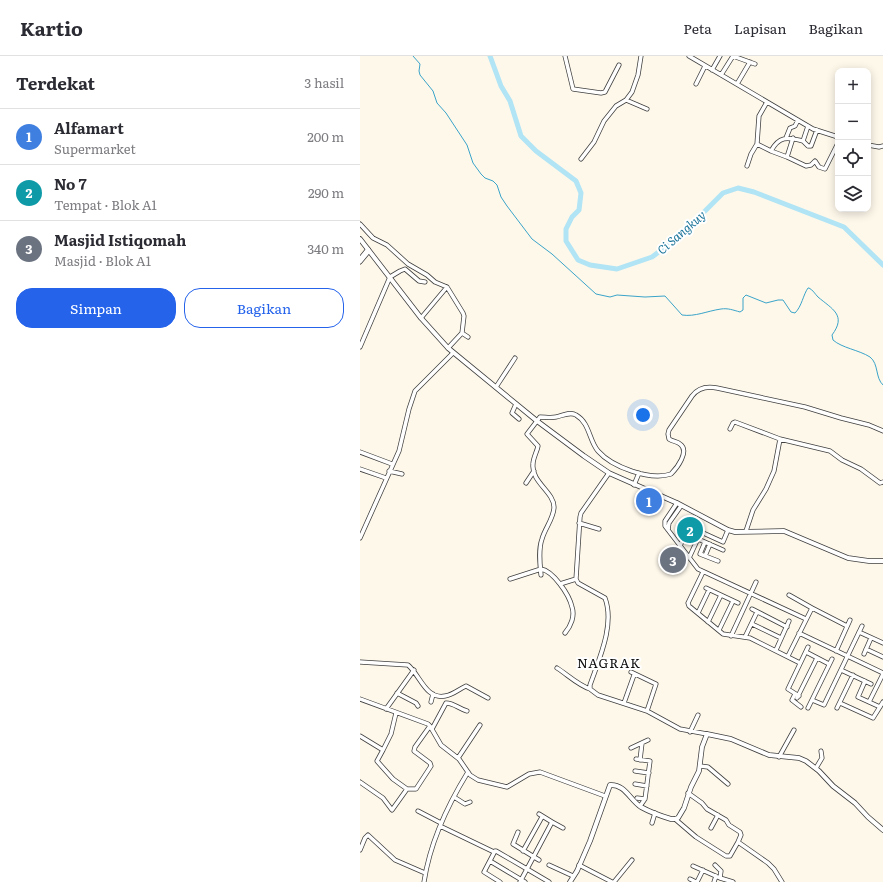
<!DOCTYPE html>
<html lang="id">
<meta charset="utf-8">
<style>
body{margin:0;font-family:Literata,serif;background:#f7f7f7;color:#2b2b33}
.controls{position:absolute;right:12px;top:12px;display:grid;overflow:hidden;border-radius:8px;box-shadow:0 2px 10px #0003}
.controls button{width:36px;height:36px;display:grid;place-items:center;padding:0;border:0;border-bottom:1px solid #e1e1e2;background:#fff;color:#2b2b33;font:20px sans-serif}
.you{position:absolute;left:283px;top:359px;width:14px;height:14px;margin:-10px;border:3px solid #fff;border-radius:50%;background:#1a73e8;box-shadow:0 0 0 6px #1a73e833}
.badge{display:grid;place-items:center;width:26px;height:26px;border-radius:50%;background:#2563eb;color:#fff;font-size:13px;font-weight:700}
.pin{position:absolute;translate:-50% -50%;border:2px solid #fff;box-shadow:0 1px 4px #0006}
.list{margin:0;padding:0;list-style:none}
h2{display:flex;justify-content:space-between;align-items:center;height:52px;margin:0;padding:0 16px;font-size:17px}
h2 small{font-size:13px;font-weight:400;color:#7c7c81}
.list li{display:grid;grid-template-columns:26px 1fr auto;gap:12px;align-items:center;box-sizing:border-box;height:56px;padding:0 16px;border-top:1px solid #e1e1e2}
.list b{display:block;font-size:15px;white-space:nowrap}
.list p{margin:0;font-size:13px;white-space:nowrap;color:#7c7c81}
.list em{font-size:13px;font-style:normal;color:#7c7c81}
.actions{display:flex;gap:8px;padding:12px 16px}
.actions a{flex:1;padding:9px 0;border:1px solid #2563eb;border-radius:16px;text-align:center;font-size:14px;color:#2563eb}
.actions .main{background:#2563eb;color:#fff}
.icon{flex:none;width:22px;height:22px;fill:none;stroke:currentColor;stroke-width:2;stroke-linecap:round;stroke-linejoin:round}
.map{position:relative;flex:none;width:523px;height:826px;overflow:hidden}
header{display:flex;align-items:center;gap:24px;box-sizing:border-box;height:56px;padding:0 20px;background:#fff;border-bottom:1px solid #e1e1e2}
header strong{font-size:19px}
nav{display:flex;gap:22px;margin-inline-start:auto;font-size:14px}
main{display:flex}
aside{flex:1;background:#fff}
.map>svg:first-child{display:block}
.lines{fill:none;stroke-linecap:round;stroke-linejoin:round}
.stream{stroke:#3aa4c9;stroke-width:1}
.river{stroke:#b1e4f4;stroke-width:5}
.minor-casing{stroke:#3f3f3f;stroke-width:5}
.tertiary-casing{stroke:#3f3f3f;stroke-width:5.5}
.minor{stroke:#fff;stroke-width:3.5}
.tertiary{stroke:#fff;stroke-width:4}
.labels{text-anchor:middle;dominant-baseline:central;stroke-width:4;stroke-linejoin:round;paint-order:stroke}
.water-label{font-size:12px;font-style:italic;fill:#197399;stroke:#fff}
.quarter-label{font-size:13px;letter-spacing:1px;fill:#0c0c0c;stroke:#fff}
</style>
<header>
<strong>Kartio</strong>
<nav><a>Peta</a><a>Lapisan</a><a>Bagikan</a></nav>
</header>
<main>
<aside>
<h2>Terdekat<small>3 hasil</small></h2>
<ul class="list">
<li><span class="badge" style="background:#3f7fe0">1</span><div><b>Alfamart</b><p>Supermarket</p></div><em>200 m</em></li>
<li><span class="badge" style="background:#0f9aa8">2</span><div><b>No 7</b><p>Tempat · Blok A1</p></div><em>290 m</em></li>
<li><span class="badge" style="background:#6b7280">3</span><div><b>Masjid Istiqomah</b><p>Masjid · Blok A1</p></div><em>340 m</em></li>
</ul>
<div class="actions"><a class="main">Simpan</a><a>Bagikan</a></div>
</aside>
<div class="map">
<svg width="523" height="826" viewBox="0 0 523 826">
<rect width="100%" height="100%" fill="#fef8eb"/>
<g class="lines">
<path class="stream" d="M53,0L60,8L59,15L60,19L73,35L77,47L86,57L107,89L113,107L121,118L125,122L133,125L137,129L141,141L147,150L172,183L192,198L236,238L250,241L257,239L285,241L305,240L322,259C335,261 347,255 361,253C368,252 373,254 380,256L383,254V242L386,239L406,247L418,244H423L431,256L435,257C442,250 443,239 448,232H449C453,234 455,238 458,241C472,253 487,259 472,279L473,284C482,292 499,294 510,301C519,308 515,322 523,329"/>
<path class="river" d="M130,0L141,30L150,45L161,80L176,95L216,125L221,137L219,154L212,161L206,173V185L218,204L230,209L257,213L292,201L320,180L363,137L378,132L394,136L484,171L523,209"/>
<defs>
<path id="minor" d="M205,0L213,33L241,37L245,36L259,9
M329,0L453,73L478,81
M352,14L360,0
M361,19L373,0L395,8
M336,28L345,10
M377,28L390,6
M266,44L287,53
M426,82L430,72L435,70L438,64
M443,85L448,90H451L457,74
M397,88L411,95C419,80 427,81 443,85L448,70
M508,89L519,91L523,90
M411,95L427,101L446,110L451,109L455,105L459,111L465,113L478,87
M427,101L433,82
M221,103L234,86L244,65L256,50L266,44L272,36L278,19L281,0
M387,110L391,98L397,88L399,60L407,46
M0,168L13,182L27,189L48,208L67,219L75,226L87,231L103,257L104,260L102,277
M0,203L8,193
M0,206L9,195
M61,262L87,231
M0,291L30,221L40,215L45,213L59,225L65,226
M88,292L102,277L108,281
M136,331L155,302
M156,348L152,357L159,363
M370,373L373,367L375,366L420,383
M0,396L32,408
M0,413L26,422
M29,415L42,418
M249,417L221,457L220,461L216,523L218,527L245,542C255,569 239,603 230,629V633L238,639L287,655L320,673L347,678
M166,427L174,415
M274,429L279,417
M317,447L305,465V470L338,513L446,563
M219,467L239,473
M308,474L309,467L321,450
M386,475L393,454L406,433L414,415L420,383L470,395L482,404L501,413L520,427L523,426
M0,482L39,395L49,353L55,335L93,297
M338,483L363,494
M345,486L340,498L358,505
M320,490L328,471
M345,500L350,488
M329,502L341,476L363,486L368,474
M343,516L328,547L329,550L363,578L390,582L440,607
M181,519C180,508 178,494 182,483C185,472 194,462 194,451C194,436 171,426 173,408C173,402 177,396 178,390L167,378L180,361C185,361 191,362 196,361C202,360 210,355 216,359C230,367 229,385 238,395C252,411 290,425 311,418C317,412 330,395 320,388C317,385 313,386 309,383L308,378L309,374L332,340C338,332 347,330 357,332L445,351L481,362L509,369L523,375
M150,523L181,513C193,515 209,538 212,551C215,560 211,570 205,577
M200,528L216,523
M346,532L378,547
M452,552L487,570
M392,553L427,571
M338,557L349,534
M348,566L361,539
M392,568L421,582
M359,574L373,545
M499,576L523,587
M439,577L523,617
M371,580L396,526
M385,581L397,556
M506,593L523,601
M416,594L429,565
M476,595L490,564
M446,596L469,608
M504,598L511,582
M428,600L452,552L429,539
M0,606L48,609C60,619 66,644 85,640C93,639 99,633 106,630L128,642
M197,612C208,619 218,629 230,633
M481,614L511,628
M271,616L296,628L287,655
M505,625L498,641L520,651
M37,637L56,647L58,650
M435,638L432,644L441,651
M439,640L428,633L448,591
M437,642L457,602
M0,643L68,668L70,670L81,689L99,703L110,719L118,724L147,731L169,718L180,716L245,740
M452,644L464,649L502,570
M71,646L73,638
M509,646L523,618
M264,647L274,619
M480,647L513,662L523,646
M448,652L472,603
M477,652L493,619
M26,653L54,614
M72,673L86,647C94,647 99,653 107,655
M330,676L338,659
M0,680L23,694L31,678L36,657
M271,692L288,684
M23,694L17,705L33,723L47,733
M419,701L434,674
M98,702L120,669
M276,703L290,705L285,743L280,750
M280,704L282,687
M340,710L348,711L368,728
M456,712L462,702L461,695
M275,715L289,717
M0,726L23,742L32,754L47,733H56L71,710L70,707L54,695L55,691L70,670
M275,728L287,730
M328,737L342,747L347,753L366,764L369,769L380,776L381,779L378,786
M94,741L105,748L110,746
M277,742L285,743
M58,755L81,767
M179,758L192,766
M315,763L336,781L366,800H370L378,786L408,807L414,813L422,826
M292,767L295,757
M80,770L134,796
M351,772L358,759
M158,776L153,788L179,804
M0,794L5,782L8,779L35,804L65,817
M163,795L182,761
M130,805L165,826
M189,809L213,820
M219,809L252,826
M355,809L361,815L360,822L373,826
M333,810L360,822
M330,823L336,826
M64,826C70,786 87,750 108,716
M140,826L124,816L135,795H136L167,813L192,766L203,772
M160,826L167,813L189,826
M254,826L272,804
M337,826L343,814
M354,826L356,820"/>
<path id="tertiary" d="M0,183L61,262L88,292L177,365L224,400L249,417L317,447L368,474L375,476L424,475L488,502L509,505H523
M210,826L217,815L230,785L250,729C265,728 270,744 281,751C290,756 301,760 311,763H315L318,762L324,752L331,731L339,715L342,691L347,678L371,683L409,699L439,702L446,705L459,715L473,730L495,747L508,761L523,774"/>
</defs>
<use href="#minor" class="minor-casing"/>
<use href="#tertiary" class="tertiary-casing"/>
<use href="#minor" class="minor"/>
<use href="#tertiary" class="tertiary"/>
</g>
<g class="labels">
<g class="water-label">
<text transform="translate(321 176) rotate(-41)">Ci Sangkuy</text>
</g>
<g class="quarter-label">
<text x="249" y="606">NAGRAK</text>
</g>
</g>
</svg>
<div class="controls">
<button>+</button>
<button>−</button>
<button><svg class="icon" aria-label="locate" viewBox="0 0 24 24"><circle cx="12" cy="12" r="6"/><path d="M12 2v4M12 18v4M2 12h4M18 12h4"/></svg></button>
<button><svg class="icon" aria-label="layers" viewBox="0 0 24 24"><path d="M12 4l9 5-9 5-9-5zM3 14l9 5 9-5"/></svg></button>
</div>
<div class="you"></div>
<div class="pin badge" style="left:289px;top:445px;background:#3f7fe0">1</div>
<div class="pin badge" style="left:330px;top:474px;background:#0f9aa8">2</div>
<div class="pin badge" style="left:313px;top:504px;background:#6b7280">3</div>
</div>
</main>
